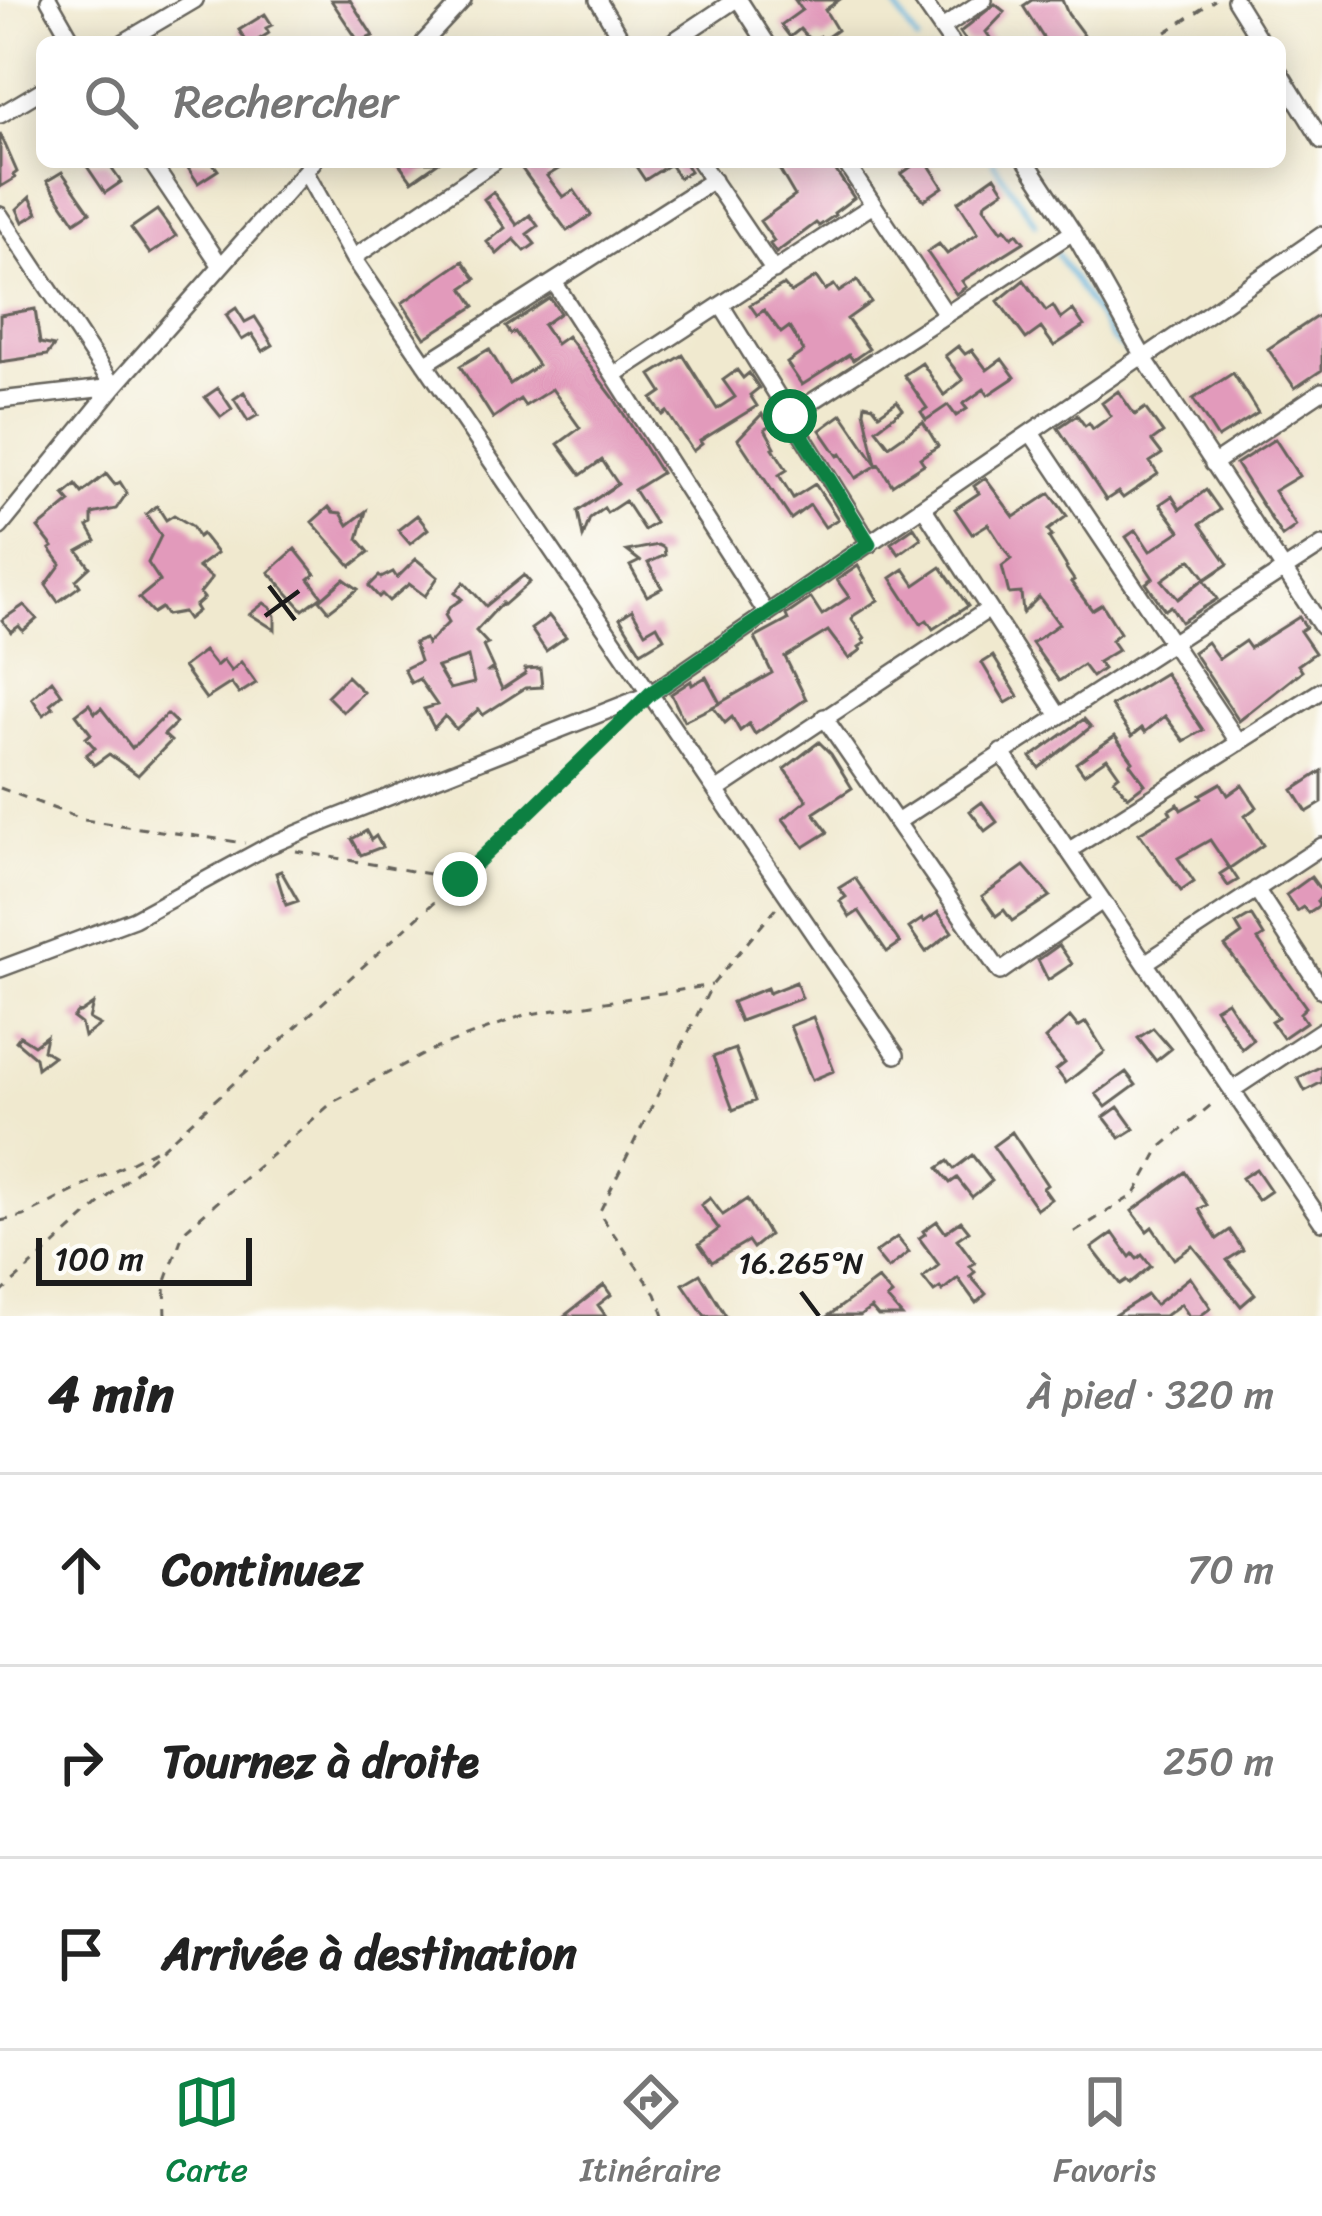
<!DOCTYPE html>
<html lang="fr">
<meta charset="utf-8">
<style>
body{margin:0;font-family:Sriracha,sans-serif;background:#f2f2f2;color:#222}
.scale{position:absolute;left:36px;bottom:30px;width:216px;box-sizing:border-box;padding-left:12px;border:6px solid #1c1c1c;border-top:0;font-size:33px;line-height:42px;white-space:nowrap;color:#1c1c1c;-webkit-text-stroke:9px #fdfcf7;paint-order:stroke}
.stop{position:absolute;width:36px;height:36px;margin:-27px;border:9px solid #0b8043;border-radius:50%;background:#fff}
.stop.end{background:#0b8043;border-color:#fff;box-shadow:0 3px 12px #0008}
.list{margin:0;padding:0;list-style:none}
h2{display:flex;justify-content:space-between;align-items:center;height:156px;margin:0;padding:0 48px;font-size:51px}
h2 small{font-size:39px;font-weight:400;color:#767676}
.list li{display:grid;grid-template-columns:78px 1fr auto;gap:36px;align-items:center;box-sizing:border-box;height:192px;padding:0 48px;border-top:3px solid #e0e0e0}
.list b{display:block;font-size:45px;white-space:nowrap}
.list em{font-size:39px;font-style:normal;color:#767676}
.icon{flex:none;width:66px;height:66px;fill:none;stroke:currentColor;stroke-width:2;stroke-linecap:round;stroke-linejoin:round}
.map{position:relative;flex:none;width:1322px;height:1316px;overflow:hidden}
.search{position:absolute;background:#fff;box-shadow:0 6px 30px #0003;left:36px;right:36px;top:36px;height:132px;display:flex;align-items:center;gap:30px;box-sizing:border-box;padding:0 42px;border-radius:18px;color:#767676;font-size:45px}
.sheet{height:732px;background:#fff}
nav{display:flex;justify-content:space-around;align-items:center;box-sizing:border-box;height:168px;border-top:3px solid #e0e0e0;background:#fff;font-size:33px;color:#767676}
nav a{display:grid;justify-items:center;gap:6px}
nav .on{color:#0b8043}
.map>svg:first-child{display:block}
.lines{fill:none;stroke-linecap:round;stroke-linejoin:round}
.stream{stroke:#66b7e1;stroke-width:4.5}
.building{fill:#e29abb;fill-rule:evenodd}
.street-casing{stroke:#66645b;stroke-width:20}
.path{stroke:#66645b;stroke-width:3;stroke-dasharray:9 9;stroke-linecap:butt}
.street{stroke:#fff;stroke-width:15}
.route{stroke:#0b8043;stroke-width:15}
.ticks{fill:none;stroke:#1c1c1c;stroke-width:4.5}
.ticks-label{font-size:30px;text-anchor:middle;fill:#1c1c1c;stroke:#fdfcf7;stroke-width:10;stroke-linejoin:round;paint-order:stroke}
</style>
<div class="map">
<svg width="1322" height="1316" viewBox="0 0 1322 1316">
<rect width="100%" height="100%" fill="#fdfcf7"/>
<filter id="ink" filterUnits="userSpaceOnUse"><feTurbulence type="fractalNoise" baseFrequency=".00833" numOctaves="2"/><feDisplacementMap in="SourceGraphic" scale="24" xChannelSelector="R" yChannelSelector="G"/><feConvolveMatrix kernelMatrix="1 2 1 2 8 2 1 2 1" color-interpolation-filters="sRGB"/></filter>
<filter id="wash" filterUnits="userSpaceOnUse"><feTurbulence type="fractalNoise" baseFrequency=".004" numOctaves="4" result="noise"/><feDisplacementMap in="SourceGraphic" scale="48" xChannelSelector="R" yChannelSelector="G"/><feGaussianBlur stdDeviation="2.7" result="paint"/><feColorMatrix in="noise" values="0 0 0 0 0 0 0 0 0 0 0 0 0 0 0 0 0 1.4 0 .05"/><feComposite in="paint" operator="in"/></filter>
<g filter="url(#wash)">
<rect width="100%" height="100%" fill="#f0e9cf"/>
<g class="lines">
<path class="stream" d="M891,0L918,42
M993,162L1036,224
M1057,254L1112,339L1131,356"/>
</g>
<g id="blocks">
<path class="building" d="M331,0H350L373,36L359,42Z
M795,0H839L825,10L837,30L823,40L820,36L812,42L800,29L790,37L781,25L802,10Z
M1032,0H1062L1068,14L1089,42H1046L1023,6Z
M995,4L1005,12L986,32L993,42H967L960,32Z
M265,14L272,25L266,28L269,33L255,42H247L239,30Z
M0,133L17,172L13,175L15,178L0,187Z
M84,162H107L121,182L105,193Z
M184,162H212L218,170L198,183Z
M398,162H439L412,181Z
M517,162H570L547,176L563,197L574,190L591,215L567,231Z
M633,162H684L690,171L679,178L670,164L645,180Z
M775,162H830L854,198L834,213L835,215L819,226L816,223L776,253L770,244L774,241L760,221L795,196Z
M918,162H927L943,187L924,200L901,174Z
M62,172L90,212L75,222L47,181Z
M995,176L1004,190L985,203L984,207L1002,231L1005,228L1012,237L1017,233L1024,242L962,281L966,287L956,294L927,252L939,244L947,254L978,233L958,202Z
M493,192L517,225L530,215L538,226L527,234L535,244L525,251L514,239L497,254L487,242L505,228L484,199Z
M30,197L38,213L23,222L17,209Z
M157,210L176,236L150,254L131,228Z
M463,261L476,279L463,288L475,306L425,338L402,303Z
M816,277L825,290L834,285L839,292L857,280L871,302L847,319L869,349L853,360L849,355L802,385L787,363L804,351L789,327L781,333L764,310L757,315L750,305L784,285L791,293Z
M1024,280L1046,311L1053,306L1061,319L1073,310L1084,326L1054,346L1041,328L1026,339L998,301Z
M550,298L560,313L543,325L556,344L567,336L613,397L661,473L634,490L655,523L644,530L625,501L607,513L604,508L590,518L583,537L578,511L618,484L602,460L581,475L558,444L580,428L552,389L525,406L520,399L493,418L460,366L489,349L510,384L538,365L515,332L511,334L506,327Z
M236,308L245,322L255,317L273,345L263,351L252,334L242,340L226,315Z
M35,309L40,343L54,346L47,355L0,362V315Z
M1322,313V370L1295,388L1268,349Z
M958,346L965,354L972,350L987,370L1002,359L1015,377L988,395L984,389L963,404L967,409L956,416L948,405L926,420L921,412L927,408L904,375L922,363L944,395L963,380L945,356Z
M683,355L717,409L735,397L723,380L737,370L743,378L749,373L759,388L750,395L757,406L700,441L702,444L693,451L667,412L663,415L652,399L662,392L651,375Z
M1233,373L1258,413L1218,438L1193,399Z
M218,388L232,409L221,417L205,397Z
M1118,391L1135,415L1145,408L1163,433L1152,441L1162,454L1150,462L1158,474L1123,498L1118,492L1106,500L1058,428L1077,415L1085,426L1089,423L1093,429L1111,416L1102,403Z
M244,392L258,415L248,421L234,399Z
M897,401L903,409L876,429L889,446L923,422L938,446L920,458L924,464L892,485L879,464L856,478L841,454L838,456L820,430L842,414L876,464L864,411L865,404L873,406L879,414Z
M762,414L770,426L765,429L775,447L773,448L787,470L779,475L793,498L815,484L838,519L825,527L810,505L791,519L738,439Z
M1275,439L1299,476L1274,491L1296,526L1282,536L1236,464Z
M106,474L115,485L120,482L127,493L116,509L92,514V524L88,527L96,541L78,551L90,567L76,580L80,586L58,602L46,585L61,564L50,549L53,547L38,528L70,502L64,495L76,485L82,493Z
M985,478L1014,517L1050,493L1067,516L1048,530L1052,536L1049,538L1067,567L1066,568L1074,580L1071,582L1092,610L1102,604L1120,633L1111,640L1118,650L1098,662L1103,669L1092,677L1083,665L1059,681L1032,643L1059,624L1039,597L1023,613L1021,593L1009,594L1002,566L1011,559L1003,547L988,524L972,534L955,509L979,493L974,486Z
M1206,490L1220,510L1200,524L1228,564L1206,579L1191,559L1162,580L1178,599L1204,579L1217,599L1181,622L1171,606L1165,610L1146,583L1153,578L1126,537L1136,530L1150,551L1180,531L1160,504L1172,496L1180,509Z
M157,506L166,520L174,515L192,526L198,537L202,534L217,553L198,567L212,578L200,593L204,598L195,606L198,611L188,619L183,612L166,615L161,608L153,613L139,598L160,581L148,563L161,536L146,514Z
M329,507L333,512L341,513L348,525L366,511L358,539L369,552L351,566L312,522Z
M417,515L428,529L410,544L398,530Z
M914,527L921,538L899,554L891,543Z
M658,545L664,548L665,555L648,563L662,588L647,596L630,566L640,561L627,551Z
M295,549L315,574L309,579L322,596L303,610L269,572Z
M416,559L438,577L425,596L409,584L389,601L382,594L379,597L369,586L379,576L381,578L393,572L397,578Z
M858,566L878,600L853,616L852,620L865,638L863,640L865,643L859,647L861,650L849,659L828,631L785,657L806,699L755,734L749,724L740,731L732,717L725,723L713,707L772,673L755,638L788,620L786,615L811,598L822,615L849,597L837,580Z
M941,567L968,606L933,629L927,620L921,624L891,578L904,569L915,585Z
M524,575L530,582L504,605L502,603L476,631L488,644L483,646L493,668L489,671H494L502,689L525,674V669L540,668L542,687L525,688L483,715L479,709L456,729L445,716L434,728L424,709L437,705L419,679L411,683L404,669L420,661L414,643L425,639L427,644L449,622L445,615L450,607L462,599L455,593L464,582L486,606ZM468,657L474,683L450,689L437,667Z
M344,579L358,589L329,611L320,600Z
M264,603L271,608L275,616V630L250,614Z
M24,605L37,619L23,631L19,626L11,632L2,620Z
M632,610L645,632L657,625L664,638L641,652L620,618Z
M549,616L566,637L546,651L531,629Z
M1299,617L1306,627L1300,631L1315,653L1298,665L1302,671L1239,721L1193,652L1207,642L1219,659L1245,641L1250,648Z
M204,651L216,666L223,660L231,671L241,662L256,683L239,694L231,683L206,699L183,667Z
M993,656L1018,696L1006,703L982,663Z
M1165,673L1203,730L1184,741L1165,716L1145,732L1142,728L1132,736L1111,706Z
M347,676L363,692L343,712L327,696Z
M706,677L720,703L684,721L671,694L691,681L692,685Z
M52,680L62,694L50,704L53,708L43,715L32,698Z
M89,704L95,713L101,708L132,748L167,714L176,723L164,735L171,741L138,775L109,754L94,765L86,755L95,748L86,738L91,734L76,714Z
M1084,719L1091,727L1039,768L1031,757Z
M1115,736L1133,761L1130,764L1145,784L1128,797L1114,779L1119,775L1107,758L1084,774L1076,763Z
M819,742L831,754L852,788L814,813L828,832L804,847L783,819L807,800L784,769Z
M1322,771V803L1307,812L1293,790Z
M1221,783L1228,795L1242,785L1257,807L1245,816L1263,845L1230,868L1238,880L1228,886L1220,874L1229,868L1210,840L1178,858L1194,882L1181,891L1139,833L1171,814L1169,810L1178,804L1181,810L1202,798L1200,795Z
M982,802L997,822L985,831L970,811Z
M366,831L371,840L376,836L382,847L361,855L352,839Z
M1024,866L1050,896L1012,921L1004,910L996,916L982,896Z
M281,871L298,901L286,905L276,873Z
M1311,877L1322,892V897L1317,901L1320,905L1308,913L1303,907L1297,911L1286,895Z
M855,878L900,943L887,952L859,911L850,917L840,901L846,897L839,888Z
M938,912L952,932L926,952L909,928L922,919L924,922Z
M1251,915L1264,936L1258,940L1306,1007L1300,1013L1306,1022L1283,1038L1271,1021L1278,1017L1225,946L1242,934L1236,924Z
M1059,945L1072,964L1048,980L1038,960Z
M796,982L802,998L740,1021L732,1002L767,988L769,993Z
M1227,1001L1253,1040L1242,1049L1215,1008Z
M93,1004L89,1019L100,1025L84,1037L81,1024L73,1018L78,1012L80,1013Z
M813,1017L834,1071L812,1080L790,1026Z
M1070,1017L1078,1027L1086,1022L1105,1052L1066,1083L1056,1070L1065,1063L1045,1039Z
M1153,1028L1171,1049L1156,1061L1138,1038Z
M20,1036L34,1045L46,1036L43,1050L53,1056L37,1068L35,1057L16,1041Z
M735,1049L755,1101L733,1110L713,1057Z
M1322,1066V1082L1305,1091L1298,1078Z
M1126,1072L1136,1085L1106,1107L1096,1094Z
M1118,1107L1134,1129L1120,1138L1104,1117Z
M1012,1132L1047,1185L1043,1188L1051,1199L1037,1209L993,1146Z
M972,1155L992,1181L972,1197L957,1178L950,1183L938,1168L948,1161L954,1169Z
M1256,1169L1271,1191L1258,1200L1242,1178Z
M1185,1172L1207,1205L1199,1209L1217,1239L1230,1230L1243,1250L1227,1260L1255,1294L1241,1306L1193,1246L1174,1259L1152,1227L1147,1231L1132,1211Z
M710,1198L723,1215L747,1199L769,1235L753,1248L748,1241L712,1262L699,1244L719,1229L701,1205Z
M937,1221L945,1232L961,1221L969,1231L957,1239L975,1263L970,1266L975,1272L970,1276L986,1294L976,1303L958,1278L942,1291L940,1288L934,1292L923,1278L939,1265L919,1238L925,1234L923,1231Z
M1113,1233L1130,1257L1133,1254L1137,1259L1142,1255L1151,1266L1129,1284L1126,1280L1120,1284L1092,1248Z
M897,1237L909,1252L888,1269L875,1253Z
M700,1274L726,1316H705L683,1284Z
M1190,1277L1211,1308L1200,1316H1189L1181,1304L1165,1316H1113L1147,1295L1155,1305Z
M878,1279L892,1295L887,1299L902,1316H878L871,1308L860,1316H828Z
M604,1285L611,1295L598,1305L606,1316H564Z"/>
</g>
</g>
<g filter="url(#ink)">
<use href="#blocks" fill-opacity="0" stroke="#66645b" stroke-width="3"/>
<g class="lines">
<defs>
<path id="street" d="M49,0L73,42
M598,0L623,42
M739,0L766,42
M922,0L951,42
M1235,0L1261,42
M942,28L984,0
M124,42L195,0
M424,42L463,0
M672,42L735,0
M1280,73L1322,141
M0,115L42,90
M151,162L221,266
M700,162L774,271
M845,162L946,314
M1027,162L1073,232L1144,358L1322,627
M305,171L353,258L896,1055
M0,215L114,387L0,400
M353,258L494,162
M554,282L767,614
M721,305L870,544
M425,364L713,180
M614,375L873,205
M790,416L1073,232
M1031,433L1239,743
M1213,464L1322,391
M923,507L1059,716
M0,527L114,387L313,162
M824,717L1000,972L1102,901
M1001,752L1322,1222
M716,791L989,609
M897,822L1322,545
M1068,851L1322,690
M1256,889L1322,990
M1145,963L1322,846
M0,969L134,919L268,846L325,822L650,694L1136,360L1144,358L1322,235
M1232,1090L1322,1030"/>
</defs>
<use href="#street" class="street-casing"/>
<path class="path" d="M1151,42L1215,0
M0,788L84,820L245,843
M296,851L458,879
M0,1221L24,1216L161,1147
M1075,1232L1135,1194L1161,1147L1217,1100
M0,1294L460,879L621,722
M166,1316L165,1284L184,1231L333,1102L432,1050L524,1015L712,985
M664,1316L656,1294L599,1213L712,985L777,907"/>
<use href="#street" class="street"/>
</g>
</g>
<g class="lines" filter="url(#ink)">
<path class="route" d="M460,879L650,694L869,544L790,416"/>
</g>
<path class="ticks" d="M269,586L295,620M265,616L299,591M801,1292L819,1316"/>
<g class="ticks-label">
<text x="801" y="1273">16.265°N</text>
</g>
</svg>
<div class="scale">100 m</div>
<div class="stop" style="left:790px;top:416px"></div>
<div class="stop end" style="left:460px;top:879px"></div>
<div class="search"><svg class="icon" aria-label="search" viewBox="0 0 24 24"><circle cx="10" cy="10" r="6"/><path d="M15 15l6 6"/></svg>Rechercher</div>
</div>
<section class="sheet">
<h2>4 min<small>À pied · 320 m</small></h2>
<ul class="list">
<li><svg class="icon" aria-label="ahead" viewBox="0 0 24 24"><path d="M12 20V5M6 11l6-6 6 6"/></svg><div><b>Continuez</b></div><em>70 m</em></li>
<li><svg class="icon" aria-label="right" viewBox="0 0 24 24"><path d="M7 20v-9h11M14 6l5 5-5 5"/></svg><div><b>Tournez à droite</b></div><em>250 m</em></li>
<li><svg class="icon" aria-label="arrive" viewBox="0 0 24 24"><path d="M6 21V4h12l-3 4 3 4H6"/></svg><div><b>Arrivée à destination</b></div></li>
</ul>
</section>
<nav>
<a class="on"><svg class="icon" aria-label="map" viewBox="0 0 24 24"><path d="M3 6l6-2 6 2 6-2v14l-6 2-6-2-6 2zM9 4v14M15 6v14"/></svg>Carte</a>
<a><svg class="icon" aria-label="directions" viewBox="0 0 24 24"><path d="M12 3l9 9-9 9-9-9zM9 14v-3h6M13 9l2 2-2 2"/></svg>Itinéraire</a>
<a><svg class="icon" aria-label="saved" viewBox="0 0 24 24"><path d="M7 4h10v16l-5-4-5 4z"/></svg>Favoris</a>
</nav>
